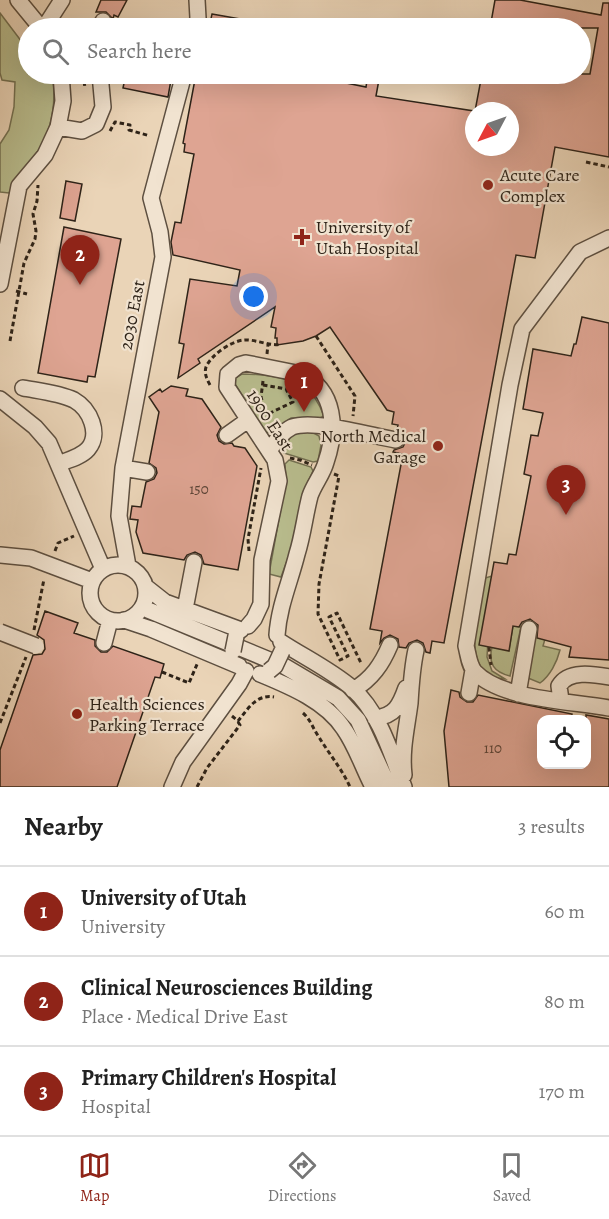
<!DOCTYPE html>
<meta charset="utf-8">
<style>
body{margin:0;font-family:Alegreya,serif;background:#f6f6f6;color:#222}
.controls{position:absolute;right:18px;bottom:18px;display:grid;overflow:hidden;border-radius:12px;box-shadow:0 6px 24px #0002}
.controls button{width:54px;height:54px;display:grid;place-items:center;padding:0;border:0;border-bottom:2px solid #e0e0e0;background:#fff;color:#222;font:30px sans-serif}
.compass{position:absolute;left:465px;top:102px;width:54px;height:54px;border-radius:50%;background:#fff;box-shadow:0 6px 24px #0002;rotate:229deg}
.you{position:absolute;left:254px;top:297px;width:21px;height:21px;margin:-15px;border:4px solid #fff;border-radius:50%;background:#1a73e8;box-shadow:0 0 0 9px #1a73e833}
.badge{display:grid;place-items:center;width:39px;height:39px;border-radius:50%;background:#8f2418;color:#fff;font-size:20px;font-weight:700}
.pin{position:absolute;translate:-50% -50px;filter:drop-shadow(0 2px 3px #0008)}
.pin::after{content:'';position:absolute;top:32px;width:21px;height:18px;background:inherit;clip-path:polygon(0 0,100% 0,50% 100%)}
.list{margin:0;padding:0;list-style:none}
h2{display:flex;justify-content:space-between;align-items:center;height:78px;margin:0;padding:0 24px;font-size:26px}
h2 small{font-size:20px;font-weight:400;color:#767676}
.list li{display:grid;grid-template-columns:39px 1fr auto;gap:18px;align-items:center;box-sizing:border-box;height:90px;padding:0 24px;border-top:2px solid #e0e0e0}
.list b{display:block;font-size:22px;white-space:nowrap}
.list p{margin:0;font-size:20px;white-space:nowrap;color:#767676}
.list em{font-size:20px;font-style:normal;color:#767676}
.icon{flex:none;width:33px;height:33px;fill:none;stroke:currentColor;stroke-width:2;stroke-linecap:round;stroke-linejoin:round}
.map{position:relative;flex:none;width:609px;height:787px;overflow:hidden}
.search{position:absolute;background:#fff;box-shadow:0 6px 24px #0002;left:18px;right:18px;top:18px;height:66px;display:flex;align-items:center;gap:15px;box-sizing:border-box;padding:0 21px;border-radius:33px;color:#767676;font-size:22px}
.sheet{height:348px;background:#fff}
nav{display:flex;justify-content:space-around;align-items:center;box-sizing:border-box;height:84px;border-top:2px solid #e0e0e0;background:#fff;font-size:16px;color:#767676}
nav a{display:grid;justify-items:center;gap:3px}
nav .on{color:#8f2418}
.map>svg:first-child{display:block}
.green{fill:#b8bc8d;stroke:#737052;stroke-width:1.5}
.building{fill:#dea492;stroke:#2e2318;stroke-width:1.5}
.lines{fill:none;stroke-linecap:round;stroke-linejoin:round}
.minor-casing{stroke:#5d4f40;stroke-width:18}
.path{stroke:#2e2318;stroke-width:3;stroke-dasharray:4.5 3;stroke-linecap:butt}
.minor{stroke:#f1e3d0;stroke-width:15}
.minor-bridge-casing{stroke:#5d4f40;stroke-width:18;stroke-linecap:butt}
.minor-bridge{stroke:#f1e3d0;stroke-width:15}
.poi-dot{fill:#8f2418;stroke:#f1e3d0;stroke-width:2}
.labels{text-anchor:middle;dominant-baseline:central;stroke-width:4.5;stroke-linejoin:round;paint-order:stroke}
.number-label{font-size:15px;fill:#5a4336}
.poi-label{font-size:18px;fill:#2e2318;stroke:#f1e3d0;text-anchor:start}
.street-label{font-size:18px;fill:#2e2318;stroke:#f1e3d0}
</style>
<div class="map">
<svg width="609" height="787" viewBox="0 0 609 787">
<rect width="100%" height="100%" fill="#ead4b7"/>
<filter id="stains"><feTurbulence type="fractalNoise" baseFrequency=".00333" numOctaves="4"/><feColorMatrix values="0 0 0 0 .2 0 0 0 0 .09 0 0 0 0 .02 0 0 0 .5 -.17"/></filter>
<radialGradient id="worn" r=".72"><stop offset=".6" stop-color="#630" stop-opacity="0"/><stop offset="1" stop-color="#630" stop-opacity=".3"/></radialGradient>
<path class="green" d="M0,13L28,50V74H39L43,82L53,80C56,106 51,132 36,154C26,168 15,177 9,193L0,192V144L9,130L14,107L15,82L2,80L0,73Z
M242,374C259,374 292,377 306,388C315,395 320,406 324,416L320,418H291L271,433L265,432L235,384V378Z
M298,432H312L319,436L321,445L318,461L313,462L284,453L290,437Z
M289,460L311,467L313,471L302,495L291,550L281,577L269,574L286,480L285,464Z
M492,576L487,657L492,671L505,679C456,677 480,606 485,578Z
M513,626L521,627L510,676C494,672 488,664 492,647L509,650Z
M534,636L545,639L543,646L560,650C557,662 550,676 540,683L528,678Z"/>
<path class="building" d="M101,0H127L118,17L114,15L113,19L106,12H96Z
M495,0H520L601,15L603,3H609V157L555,147L535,258L516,255L444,643L432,641L430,653L426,652L423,643L417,640L409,643L406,648L399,647L398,639L390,635L384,638L380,643L382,631L370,629L403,454L393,452L394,450L403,447L406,441L403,433L397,430L398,425L392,424L394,412L387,410L330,327L316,336L303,341L277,345V338H275L276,328L271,327L275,307L198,359L200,363L178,378L184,344L179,343L190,279L237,286L240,270L173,255L171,242L175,222L181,223L194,154L184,152L185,144L183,143L196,74H332L331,80L366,87L368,74H380L376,96L474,111V147H510V111H475L482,74H590L598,28H490Z
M212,14L257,22V28H209Z
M126,74H172L168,97L123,88Z
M66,181L82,184L75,221L60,218Z
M64,227L121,239L95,377L88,376L87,382L38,373Z
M582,317L609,323V660L569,657L571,647L537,638L538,625L530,619L522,622L519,627L513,626L509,651L479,645L494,562L507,564L509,554L516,555L531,476L524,474L531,435L538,436L543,413L523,409L533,349L571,356L574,344H576Z
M171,386L188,389L186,396L202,399L221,427L217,435L219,441L224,444L232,443L234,446L245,448L257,466L238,570L204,564L201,555L195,552L187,555L184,560L143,553L136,532L138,520L130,519L132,506L141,507L146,482L154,479L157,473L156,468L149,463L159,412L149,397L160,389L162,392Z
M45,611L78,623L74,633L95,640V646L101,652H107L113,646L164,664L160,678L155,677L117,787H0V750L33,655L42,654L45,649L44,640L37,635Z
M451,690L459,692L460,697L467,702H473L478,695L572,714L571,720H542V765H586V715L609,719V787H449L444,731Z"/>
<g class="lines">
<defs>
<path id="minor" d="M18,0L41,28
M44,28L62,0
M100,28L103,21
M196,28L198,18L197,0
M58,127L82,131L96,124L103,107L100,74
M609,238L580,252L522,329L510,385L466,646C468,653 469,666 475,672C502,700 571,701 609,708
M0,284L19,186L45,155L58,127L63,101L61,74
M23,388C39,391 59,393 74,400C90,409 101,434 88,449C81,457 68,460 58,464
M0,399L35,427L49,443L103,569
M227,435L248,420
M269,451C276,441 282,432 292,427C314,419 372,436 396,440
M123,468L147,472
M0,555L31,558L92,581
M90 593a28 28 0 1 1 56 0a28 28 0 1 1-56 0Z
M128,566L119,516L123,468L163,257L160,232L151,198L184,74
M146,587L165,602L241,630
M185,609L194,562
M148,610L284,666L338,698L358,720L389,787
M124,620L151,629L239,666
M248,626L254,619L261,604L262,560L279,481L275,460L227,387L228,374L239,365L246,363L301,374C336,390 337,430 326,462C323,474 314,484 310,496C305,515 303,535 297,554C290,582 279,606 277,635
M281,642C304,657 331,670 352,688C380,713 391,753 404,787
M104,643L110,620
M260,674C289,686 326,701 344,729C356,746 363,768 373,787
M353,690C372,679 382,664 390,645
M469,693L473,670
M518,694L529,629
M561,700L559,686C568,670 593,674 609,677
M375,718C395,716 400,705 406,688
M404,775C401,750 407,727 410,703C411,685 412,668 416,650
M172,787L183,762L239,684L246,671"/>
</defs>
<use href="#minor" class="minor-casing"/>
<path class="path" d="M83,74L85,88
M110,131L115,122L130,125L129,130L150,136
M586,162L609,167
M16,291L27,294
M316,336L355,396L353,416
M10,341L24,263L35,239L36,231L33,214L37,201L38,185
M267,354L268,344
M263,381L261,397L266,415L265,418
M210,385C207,379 204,374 206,367C211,355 231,341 244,340C256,339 271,347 281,344
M263,385L286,389L293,402L266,415
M290,458L300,460L312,465
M334,474L339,476L319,584L318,614L340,660L348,656L329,617L337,613L361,663
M55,551L58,543L74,536
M249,551L248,539L261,468
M34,630L44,579
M489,647L491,665
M162,672L189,683L198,662
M303,713C311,720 313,729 319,737C329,754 342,769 350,787
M232,716L238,721C248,709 256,694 274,697
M0,723L26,657
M197,787L207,768L240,725L238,722"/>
<use href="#minor" class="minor"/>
<defs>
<path id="minor-bridge" d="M0,632L36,646
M233,651L236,636
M269,671L275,666L282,651"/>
</defs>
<use href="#minor-bridge" class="minor-bridge-casing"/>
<use href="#minor-bridge" class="minor-bridge"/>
</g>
<g class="poi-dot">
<circle cx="488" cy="185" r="6"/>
<path d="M299 228h6v6h6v6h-6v6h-6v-6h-6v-6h6z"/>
<circle cx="438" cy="446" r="6"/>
<circle cx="77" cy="714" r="6"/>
</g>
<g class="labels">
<g class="number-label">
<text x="199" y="489">150</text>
<text x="493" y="748">110</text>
</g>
<g class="poi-label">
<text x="500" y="175">Acute Care<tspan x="500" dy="21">Complex</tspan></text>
<text x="316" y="227">University of<tspan x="316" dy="21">Utah Hospital</tspan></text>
<text x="426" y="436" text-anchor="end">North Medical<tspan x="426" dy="21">Garage</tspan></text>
<text x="89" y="704">Health Sciences<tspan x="89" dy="21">Parking Terrace</tspan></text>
</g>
<g class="street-label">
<text transform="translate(132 315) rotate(-79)">2030 East</text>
<text transform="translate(270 420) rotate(57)">1900 East</text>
</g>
</g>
<rect width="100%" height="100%" filter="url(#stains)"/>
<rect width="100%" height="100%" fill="url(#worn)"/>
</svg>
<div class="controls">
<button><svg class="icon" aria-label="locate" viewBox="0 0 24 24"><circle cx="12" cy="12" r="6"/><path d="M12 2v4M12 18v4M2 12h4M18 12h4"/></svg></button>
</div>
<svg class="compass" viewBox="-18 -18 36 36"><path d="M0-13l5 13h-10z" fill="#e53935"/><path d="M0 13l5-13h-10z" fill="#767676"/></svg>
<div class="you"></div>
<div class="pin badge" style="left:304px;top:412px">1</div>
<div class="pin badge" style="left:80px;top:285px">2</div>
<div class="pin badge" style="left:566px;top:515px">3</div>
<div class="search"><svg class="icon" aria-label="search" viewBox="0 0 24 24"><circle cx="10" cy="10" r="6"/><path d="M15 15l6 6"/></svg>Search here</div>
</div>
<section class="sheet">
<h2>Nearby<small>3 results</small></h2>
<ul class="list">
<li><span class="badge">1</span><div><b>University of Utah</b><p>University</p></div><em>60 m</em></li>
<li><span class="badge">2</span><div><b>Clinical Neurosciences Building</b><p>Place · Medical Drive East</p></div><em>80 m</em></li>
<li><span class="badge">3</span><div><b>Primary Children's Hospital</b><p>Hospital</p></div><em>170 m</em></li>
</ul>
</section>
<nav>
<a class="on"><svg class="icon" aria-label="map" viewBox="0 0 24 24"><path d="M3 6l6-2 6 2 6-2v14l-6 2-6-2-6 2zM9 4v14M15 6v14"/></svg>Map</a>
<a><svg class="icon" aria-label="directions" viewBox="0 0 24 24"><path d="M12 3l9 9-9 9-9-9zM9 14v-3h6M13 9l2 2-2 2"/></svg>Directions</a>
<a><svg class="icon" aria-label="saved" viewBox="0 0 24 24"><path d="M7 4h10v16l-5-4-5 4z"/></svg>Saved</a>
</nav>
